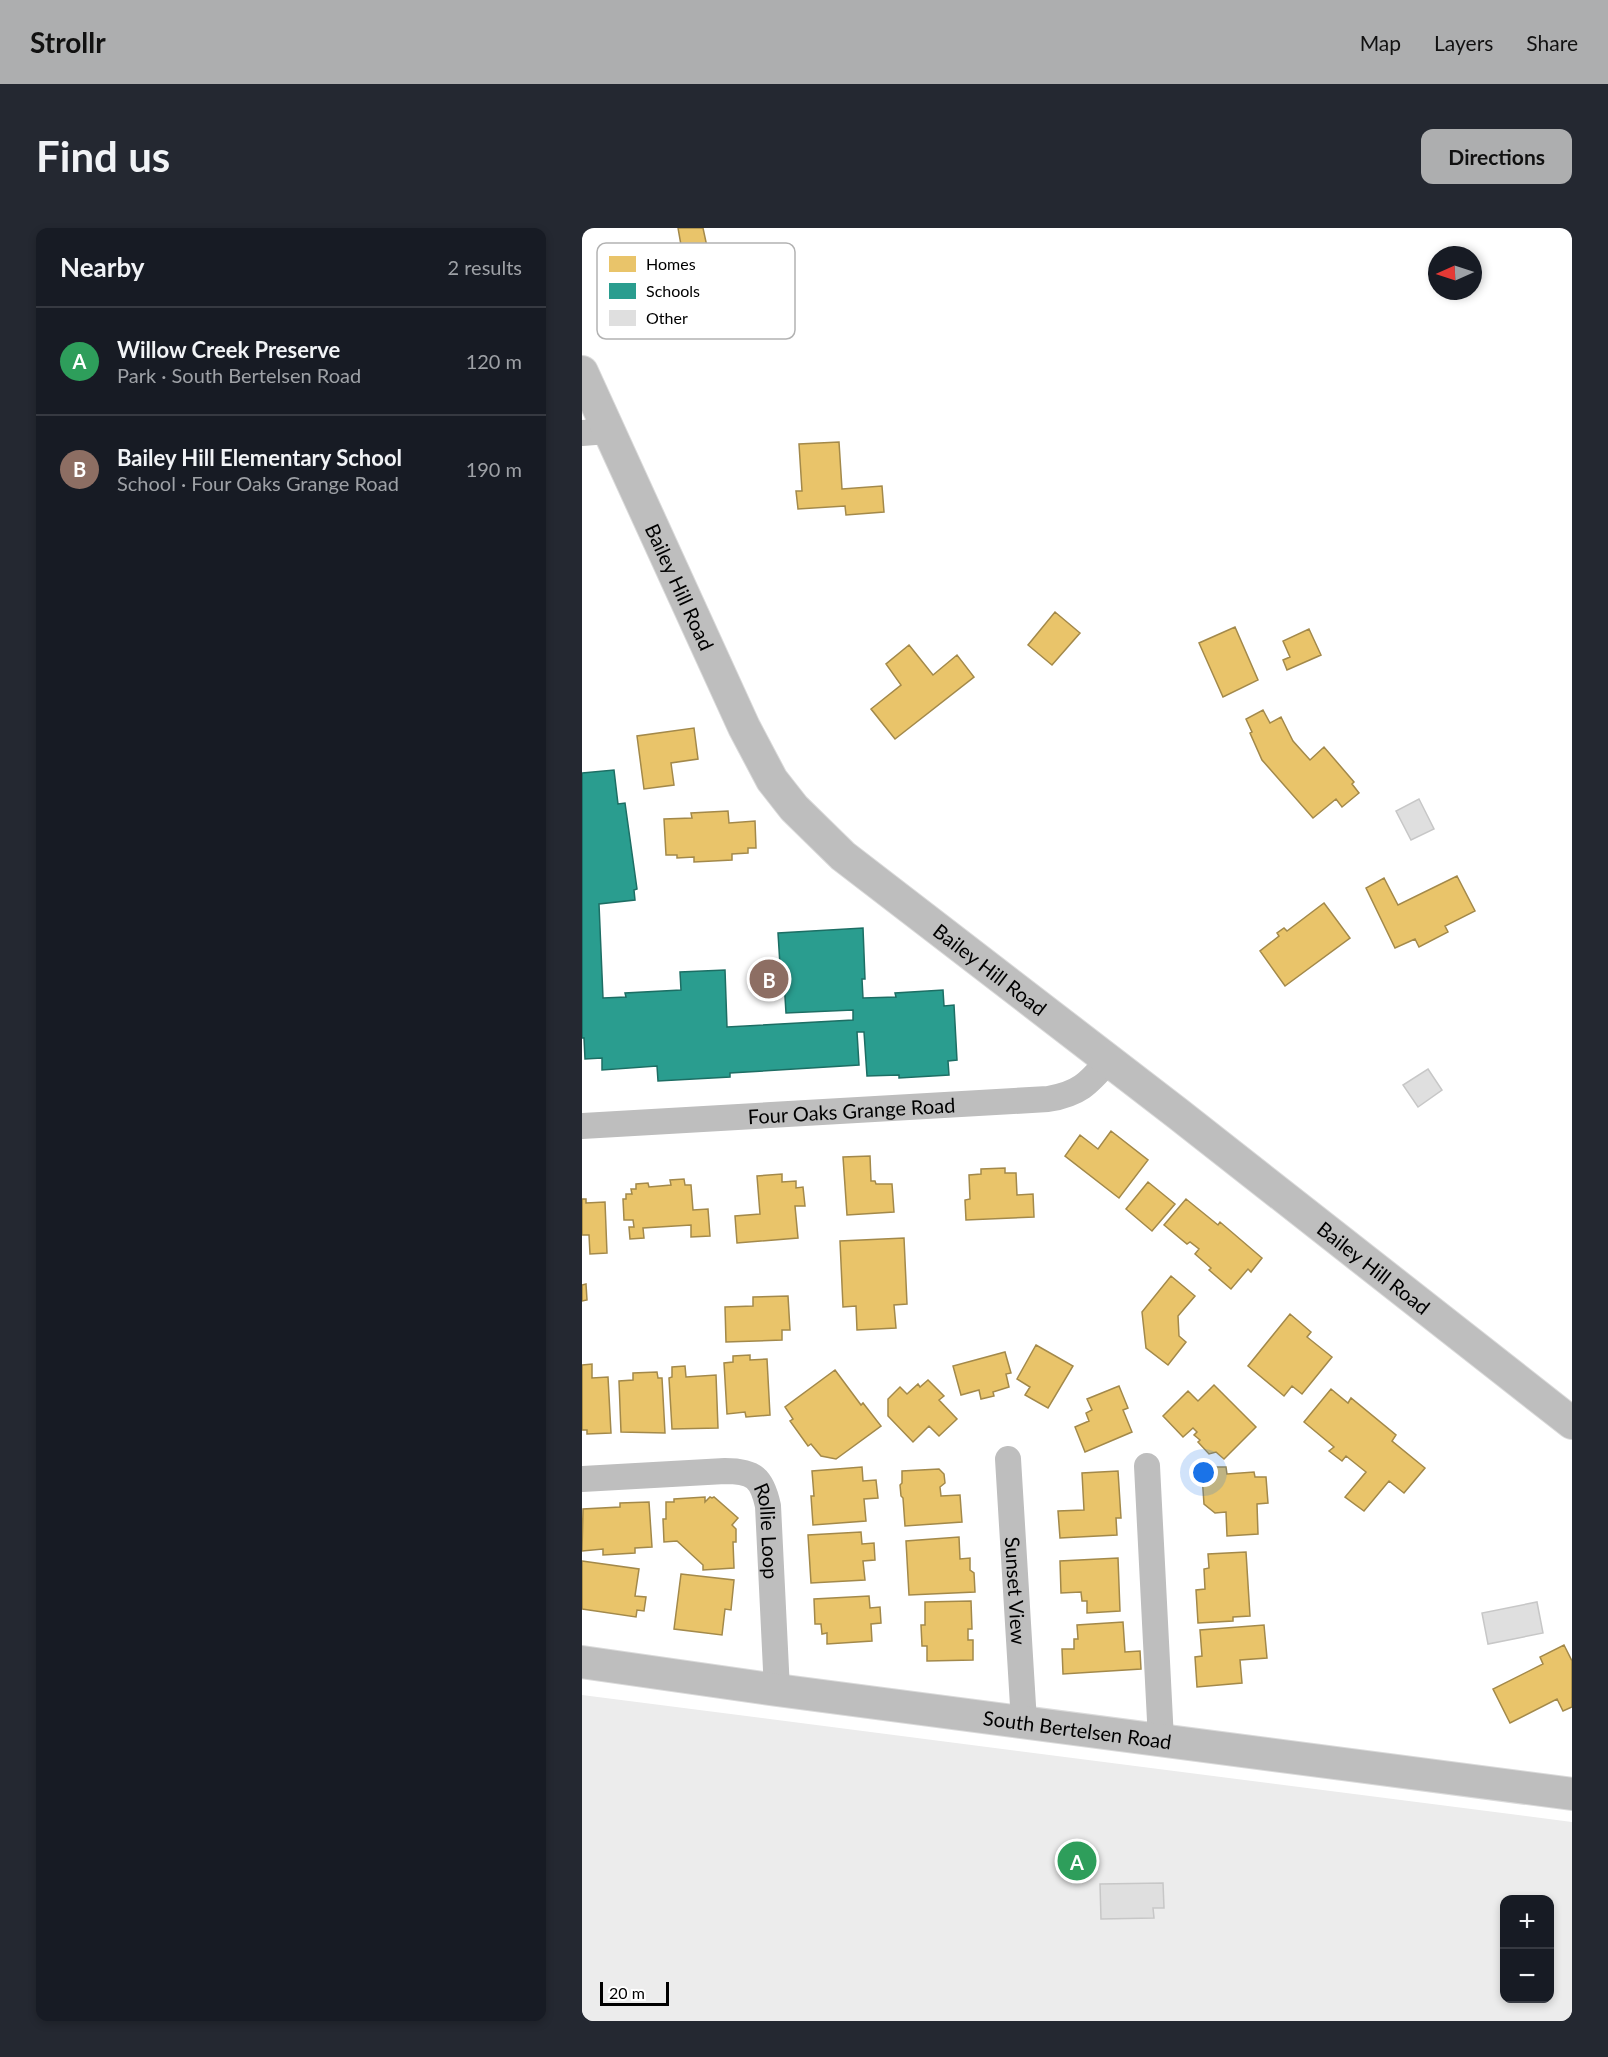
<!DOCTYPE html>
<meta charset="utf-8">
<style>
body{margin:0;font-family:Lato,sans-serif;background:#242831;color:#f1f3f6}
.controls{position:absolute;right:18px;bottom:18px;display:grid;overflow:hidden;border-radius:12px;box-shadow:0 3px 9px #0003}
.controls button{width:54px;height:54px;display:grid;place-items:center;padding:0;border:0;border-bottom:2px solid #363941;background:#171b24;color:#f1f3f6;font:30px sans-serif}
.compass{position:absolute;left:846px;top:18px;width:54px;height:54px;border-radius:50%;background:#171b24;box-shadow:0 3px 9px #0003;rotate:267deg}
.scale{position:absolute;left:18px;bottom:15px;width:69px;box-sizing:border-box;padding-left:6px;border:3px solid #000;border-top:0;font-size:16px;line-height:21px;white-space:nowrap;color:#000;-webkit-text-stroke:4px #fff;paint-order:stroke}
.you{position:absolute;left:622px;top:1245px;width:21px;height:21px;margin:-15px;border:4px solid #fff;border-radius:50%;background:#1a73e8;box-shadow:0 0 0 9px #1a73e833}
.badge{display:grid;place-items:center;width:39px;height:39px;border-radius:50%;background:#adaeaf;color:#fff;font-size:20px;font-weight:700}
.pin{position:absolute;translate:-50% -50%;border:3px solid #fff;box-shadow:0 2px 6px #0006}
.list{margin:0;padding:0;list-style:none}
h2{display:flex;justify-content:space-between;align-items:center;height:78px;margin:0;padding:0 24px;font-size:26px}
h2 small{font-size:20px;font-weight:400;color:#9ea1a6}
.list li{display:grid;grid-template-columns:39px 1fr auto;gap:18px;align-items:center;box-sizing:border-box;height:108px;padding:0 24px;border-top:2px solid #363941}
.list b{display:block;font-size:22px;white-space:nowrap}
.list p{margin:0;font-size:20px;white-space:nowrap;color:#9ea1a6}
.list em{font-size:20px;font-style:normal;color:#9ea1a6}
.map{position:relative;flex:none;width:990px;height:1793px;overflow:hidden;border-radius:12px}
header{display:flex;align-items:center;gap:36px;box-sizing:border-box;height:84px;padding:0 30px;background:#adaeaf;color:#111}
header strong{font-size:28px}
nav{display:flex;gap:33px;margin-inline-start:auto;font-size:21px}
.intro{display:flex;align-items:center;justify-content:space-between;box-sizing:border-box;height:144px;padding:0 36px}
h1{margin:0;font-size:42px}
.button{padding:15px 27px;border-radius:12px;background:#adaeaf;color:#111;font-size:21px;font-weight:700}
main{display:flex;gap:36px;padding:0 36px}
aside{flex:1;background:#171b24;border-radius:12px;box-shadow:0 3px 9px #0003}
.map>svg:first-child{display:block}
.green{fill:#ececec;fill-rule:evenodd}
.homes{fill:#e9c46a;stroke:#a3894a;stroke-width:1.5}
.schools{fill:#2a9d8f;stroke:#1d6e64;stroke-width:1.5}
.building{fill:#dfdfdf;stroke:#c7c7c7;stroke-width:1.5}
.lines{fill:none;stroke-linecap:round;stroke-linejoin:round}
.major-casing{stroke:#dbdbdb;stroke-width:34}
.minor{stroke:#bebebe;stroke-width:26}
.major{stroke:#bebebe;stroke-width:32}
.labels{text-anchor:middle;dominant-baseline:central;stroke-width:6;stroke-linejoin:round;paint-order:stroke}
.street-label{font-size:20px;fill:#000;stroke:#fff}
.key{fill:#fff;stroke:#b2b2b2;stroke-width:1.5}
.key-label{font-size:16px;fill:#000}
</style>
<header>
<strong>Strollr</strong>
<nav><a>Map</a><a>Layers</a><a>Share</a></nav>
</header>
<div class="intro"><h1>Find us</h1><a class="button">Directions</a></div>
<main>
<aside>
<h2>Nearby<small>2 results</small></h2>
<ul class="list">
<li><span class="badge" style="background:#2e9e5b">A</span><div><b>Willow Creek Preserve</b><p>Park · South Bertelsen Road</p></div><em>120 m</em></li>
<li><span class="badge" style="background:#8d6e63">B</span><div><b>Bailey Hill Elementary School</b><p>School · Four Oaks Grange Road</p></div><em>190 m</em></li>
</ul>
</aside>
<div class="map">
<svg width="990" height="1793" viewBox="0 0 990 1793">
<rect width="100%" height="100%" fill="#fff"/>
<path class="green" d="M0,1467L990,1594V1793H0ZM922,1672H968V1770H922Z"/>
<path class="homes" d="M96,0H121L127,28L133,27L141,32L144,49L140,53L142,63L136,65L141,86L109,93L102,59L91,61L87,42L98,40L93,18L99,17Z
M257,214L260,261L300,258L302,284L264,287L263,278L216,281L214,263H220L217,216Z
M473,384L498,405L470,437L446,417Z
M653,399L676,452L641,469L617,415Z
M727,401L739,427L705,442L701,432L708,429L701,413Z
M327,417L351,447L375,427L392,449L313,511L289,481L319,457L304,436Z
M681,482L688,495L699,489L711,513L728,532L742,519L772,554L770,556L777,565L760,579L754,571L731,590L680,532L668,505L670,504L664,491Z
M112,500L116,531L89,535L92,557L62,561L55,508Z
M146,583L147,595L173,593L174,620H166V625L150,626V632L112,634V629L95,630V627H84L82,591L110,590L109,585Z
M875,648L893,683L863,698L866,704L837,719L833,711L813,720L784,660L802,650L816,677Z
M742,675L768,710L703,758L678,723L697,708L695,705L702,700L705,703Z
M529,903L566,932L537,970L483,928L498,907L516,921Z
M288,928L289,953H293L294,956H310L312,984L265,987L261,929Z
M423,940V945H434L435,967L451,966L452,989L384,992L383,972L388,971L387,947L399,946V941Z
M200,946V954L214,953V960L221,959L223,978H213L216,1010L155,1015L153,988L178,986L175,948Z
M102,951L103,957H109L111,982L126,981L128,1008L109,1009V997L61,1000L62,1010L48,1011L47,999H52L51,992H42L41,971H44V966H50L49,961H54V956L66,955L67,959L89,957L88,952Z
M566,954L593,976L570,1003L544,981Z
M0,971H4V975L23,974L25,1025L8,1026L7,1007H0Z
M604,971L636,997L638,994L680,1030L669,1044L666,1041L649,1061L627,1042L629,1040L613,1026L617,1021L608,1014L605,1016L582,997Z
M322,1010L325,1076L312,1077L314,1100L275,1102L274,1078L261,1079L258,1013Z
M589,1048L613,1068L596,1088L597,1108L604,1114L586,1137L564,1120L560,1084Z
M4,1056L5,1072L0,1073V1057Z
M206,1068L208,1102H200V1112L144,1114L143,1079L171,1078V1069Z
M708,1086L729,1104L725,1109L750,1129L720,1166L710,1158L702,1168L666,1138Z
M454,1117L491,1138L466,1180L443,1167L448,1159L435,1151Z
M423,1124L429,1145L424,1146L427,1159L411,1164L412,1168L399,1171L397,1162L379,1167L371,1138Z
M168,1127V1132L185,1131L188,1187L164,1189L163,1184L145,1186L142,1135L151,1134V1128Z
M10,1136V1150L26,1149L29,1205L5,1206V1202H0V1137Z
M103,1138L104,1149L134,1147L136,1200L90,1201L87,1150L90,1149V1139Z
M253,1142L279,1177L281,1175L299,1198L254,1231L239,1228L229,1216L226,1218L208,1193L211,1191L203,1179Z
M75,1144L76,1150H80L83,1205L39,1204L37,1153L51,1152V1145Z
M346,1152L362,1168L357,1172L375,1191L357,1208L347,1198L331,1214L306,1188V1171L318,1159L325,1166L336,1156L338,1159Z
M632,1157L674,1199L642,1231L634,1224L627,1226L616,1214L618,1212L612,1207L615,1204L611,1200L601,1209L581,1188L606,1163L616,1173Z
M537,1158L546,1180L541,1182L550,1204L503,1224L493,1199L507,1193L504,1185L510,1182L505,1171Z
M749,1161L766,1175L769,1170L814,1207L810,1213L843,1240L822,1265L807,1253L782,1283L763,1269L784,1244L764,1228L760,1233L747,1223L752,1219L722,1194Z
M280,1239L281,1253L294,1252L296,1270L282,1271L284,1293L231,1297L229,1268H232L230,1243Z
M630,1239H644L645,1246L672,1244L673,1249H684L686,1275L675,1276L676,1306L645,1308L644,1284L633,1285L622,1276L620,1247L630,1246Z
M357,1241L362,1246L363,1255L358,1259L359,1268L378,1267L380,1294L323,1298L321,1270L319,1268L318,1257L320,1255V1243Z
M536,1243L539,1290H534L535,1307L478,1310L476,1283L502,1282L500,1245Z
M123,1269V1274L128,1269L130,1270L132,1269L156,1290L150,1297L154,1301V1314H151L152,1340L121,1342V1337L95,1313L82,1314L81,1291H84V1274H92V1271Z
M67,1274L70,1319L53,1320V1325L21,1327V1321L0,1323L1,1281L38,1279V1275Z
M279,1304L280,1316L292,1315L293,1332L281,1333L283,1352L229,1355L226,1307Z
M377,1309L378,1331L388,1330V1342L392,1345L393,1364L327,1367L324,1313Z
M664,1324L668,1388L651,1389V1393L616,1395L614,1362L623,1361L622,1341L627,1340L626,1326Z
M536,1330L538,1383L505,1385V1373H500L499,1364L479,1365L478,1333Z
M0,1333L57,1341L53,1368L64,1369L62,1383L55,1382L54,1389L0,1381Z
M99,1346L152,1352L149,1382L143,1381L140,1407L92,1401Z
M287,1368L288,1380L298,1379L299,1395L289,1396L290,1413L245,1416V1405L240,1406L239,1396H233L232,1371Z
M389,1373L390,1401H386V1412H391V1432L345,1433V1418H340L339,1397H343V1374Z
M541,1394L543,1424L558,1423L559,1441L481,1446L480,1421H492V1411H496L495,1397Z
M682,1397L685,1430L658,1432L660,1455L615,1459L613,1429L620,1428L618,1402Z
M982,1417L990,1433V1479L981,1483L975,1471L928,1495L911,1461L961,1436L958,1429Z"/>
<path class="schools" d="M32,542L36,576L43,575L55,661L52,662L53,672L17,676L21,770L44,769L43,765L99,762L98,744L143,742L145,799L271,792V782L204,785L202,753H199L196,705L281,700L283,751H280L281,770L314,769L313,765L361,762L362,778L372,777L375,832L366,833L367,847L317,850V847L285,848L282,804H275L277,837L148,845V849L76,853L75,838L20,842V830L3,831L2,810H0V545Z"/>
<path class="building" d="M837,571L852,601L829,612L814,583Z
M846,841L860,862L836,879L821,857Z
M955,1374L961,1405L906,1416L900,1385Z
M581,1655L582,1680H571L572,1690L519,1691L518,1656Z"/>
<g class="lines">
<defs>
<g id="major">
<path id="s4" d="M0,144L162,499L190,552L212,580L261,628L595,885L990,1195"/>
<path id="s5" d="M0,1434L195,1462L990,1566"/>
</g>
</defs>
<use href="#major" class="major-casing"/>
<g class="minor">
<path d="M0,205L26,203"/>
<path id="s1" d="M0,898L466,871C497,866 506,856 526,833"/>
<path id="s2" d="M426,1231L442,1494"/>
<path d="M565,1238L579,1512"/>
<path id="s3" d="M0,1251L143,1243C172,1243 180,1250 186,1278L195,1462"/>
</g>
<use href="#major" class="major"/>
</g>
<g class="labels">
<g class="street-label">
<text stroke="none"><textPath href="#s4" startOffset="236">Bailey Hill Road</textPath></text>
<text stroke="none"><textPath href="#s4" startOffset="740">Bailey Hill Road</textPath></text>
<text stroke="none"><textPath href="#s1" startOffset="270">Four Oaks Grange Road</textPath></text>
<text stroke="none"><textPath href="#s4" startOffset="1226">Bailey Hill Road</textPath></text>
<text stroke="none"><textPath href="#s3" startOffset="231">Rollie Loop</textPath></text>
<text stroke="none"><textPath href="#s2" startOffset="132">Sunset View</textPath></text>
<text stroke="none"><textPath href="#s5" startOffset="500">South Bertelsen Road</textPath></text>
</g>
</g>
<rect x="15" y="15" width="198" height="96" rx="9" class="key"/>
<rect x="27" y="28" width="27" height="16" fill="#e9c46a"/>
<rect x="27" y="55" width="27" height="16" fill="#2a9d8f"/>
<rect x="27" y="82" width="27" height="16" fill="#dfdfdf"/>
<g class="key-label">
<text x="64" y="42">Homes</text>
<text x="64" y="69">Schools</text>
<text x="64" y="96">Other</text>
</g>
</svg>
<div class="controls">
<button>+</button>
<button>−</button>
</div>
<svg class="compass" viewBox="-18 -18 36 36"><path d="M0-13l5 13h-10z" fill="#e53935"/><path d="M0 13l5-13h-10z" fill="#9ea1a6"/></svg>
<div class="scale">20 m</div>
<div class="you"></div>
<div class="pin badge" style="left:495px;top:1633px;background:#2e9e5b">A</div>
<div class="pin badge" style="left:187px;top:751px;background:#8d6e63">B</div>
</div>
</main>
